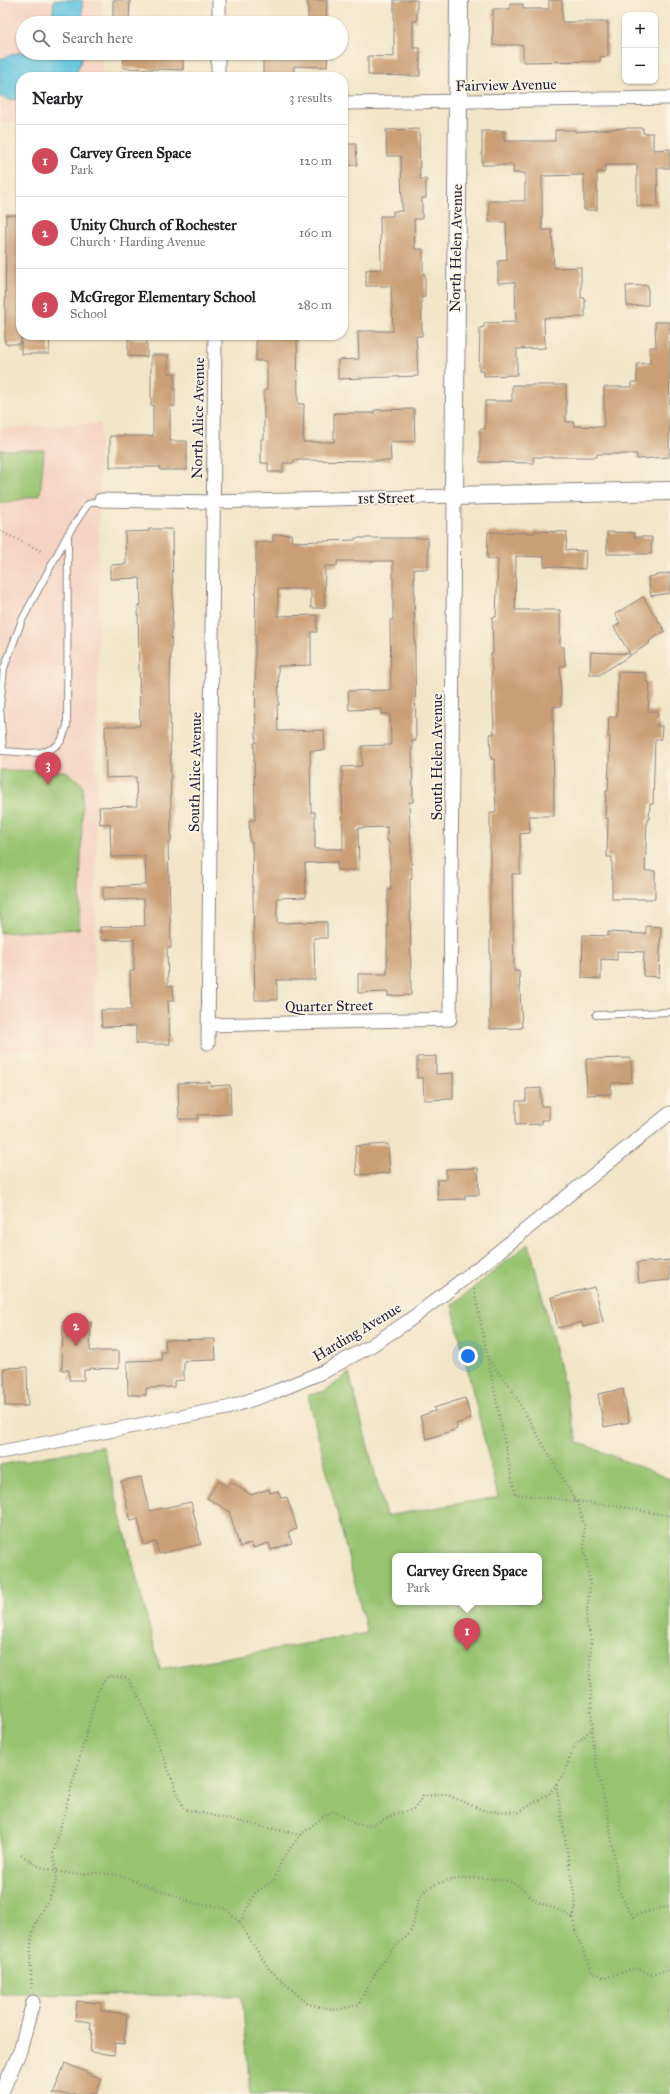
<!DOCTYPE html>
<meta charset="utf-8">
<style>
body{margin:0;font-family:"IM FELL Great Primer",serif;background:#f2f2f2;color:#202124}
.controls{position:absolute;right:12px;top:12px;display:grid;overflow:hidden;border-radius:8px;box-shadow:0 1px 3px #0004}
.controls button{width:36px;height:36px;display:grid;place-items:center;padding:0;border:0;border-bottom:1px solid #e0e0e0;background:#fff;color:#202124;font:20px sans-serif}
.you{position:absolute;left:468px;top:1356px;width:14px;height:14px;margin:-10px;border:3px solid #fff;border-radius:50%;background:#1a73e8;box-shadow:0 0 0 6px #1a73e833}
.badge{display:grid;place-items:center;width:26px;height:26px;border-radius:50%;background:#d1495b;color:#fff;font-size:13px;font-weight:700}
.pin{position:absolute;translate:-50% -33px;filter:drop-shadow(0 1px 2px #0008)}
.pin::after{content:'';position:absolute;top:21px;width:14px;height:12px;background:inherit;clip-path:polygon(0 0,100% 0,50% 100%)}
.popup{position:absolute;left:392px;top:1553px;width:150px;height:52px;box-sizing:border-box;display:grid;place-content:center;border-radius:8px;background:#fff;filter:drop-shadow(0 1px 3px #0005);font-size:13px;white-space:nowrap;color:#757577}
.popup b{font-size:15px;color:#202124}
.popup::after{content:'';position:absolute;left:50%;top:100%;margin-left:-8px;border:8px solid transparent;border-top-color:#fff}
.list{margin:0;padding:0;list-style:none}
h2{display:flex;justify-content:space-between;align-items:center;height:52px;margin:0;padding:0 16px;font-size:17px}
h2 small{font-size:13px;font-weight:400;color:#757577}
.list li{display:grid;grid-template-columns:26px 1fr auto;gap:12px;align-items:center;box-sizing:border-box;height:72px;padding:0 16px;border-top:1px solid #e0e0e0}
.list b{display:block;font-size:15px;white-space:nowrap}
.list p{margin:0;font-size:13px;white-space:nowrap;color:#757577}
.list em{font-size:13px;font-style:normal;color:#757577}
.icon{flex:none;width:22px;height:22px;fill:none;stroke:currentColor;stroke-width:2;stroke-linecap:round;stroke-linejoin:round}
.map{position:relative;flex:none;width:670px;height:2094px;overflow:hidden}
.search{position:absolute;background:#fff;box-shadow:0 1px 3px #0004;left:16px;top:16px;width:332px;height:44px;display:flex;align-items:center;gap:10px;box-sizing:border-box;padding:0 14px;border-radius:22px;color:#757577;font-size:15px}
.panel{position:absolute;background:#fff;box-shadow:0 1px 3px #0004;left:16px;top:72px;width:332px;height:268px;border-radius:16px}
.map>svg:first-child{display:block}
.built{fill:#f5d3c2}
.green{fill:#98c471;stroke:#5d7356;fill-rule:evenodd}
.water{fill:#62c5e0;stroke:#42748e}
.building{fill:#ca9f76;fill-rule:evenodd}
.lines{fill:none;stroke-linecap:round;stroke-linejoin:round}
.lane-casing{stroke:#8a8482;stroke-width:8}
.street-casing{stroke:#8a8482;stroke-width:15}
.secondary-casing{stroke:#8a8482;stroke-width:20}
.path{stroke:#8a8482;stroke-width:2.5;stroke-dasharray:1 3;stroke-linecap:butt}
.lane{stroke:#fff;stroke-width:6}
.street{stroke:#fff;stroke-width:13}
.secondary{stroke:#fff;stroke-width:18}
.labels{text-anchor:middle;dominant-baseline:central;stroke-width:3.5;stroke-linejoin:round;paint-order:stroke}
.street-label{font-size:15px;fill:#22223b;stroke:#fcf5e5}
</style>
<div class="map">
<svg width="670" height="2094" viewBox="0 0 670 2094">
<rect width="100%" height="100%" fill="#fcf5e5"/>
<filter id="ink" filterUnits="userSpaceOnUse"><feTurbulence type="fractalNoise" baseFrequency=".025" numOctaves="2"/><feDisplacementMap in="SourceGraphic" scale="8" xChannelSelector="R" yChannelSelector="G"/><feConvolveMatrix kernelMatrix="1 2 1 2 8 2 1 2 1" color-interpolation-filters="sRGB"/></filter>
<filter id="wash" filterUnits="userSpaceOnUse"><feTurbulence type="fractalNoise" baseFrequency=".012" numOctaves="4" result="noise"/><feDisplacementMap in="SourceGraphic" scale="16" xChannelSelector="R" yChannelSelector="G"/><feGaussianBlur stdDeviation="0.9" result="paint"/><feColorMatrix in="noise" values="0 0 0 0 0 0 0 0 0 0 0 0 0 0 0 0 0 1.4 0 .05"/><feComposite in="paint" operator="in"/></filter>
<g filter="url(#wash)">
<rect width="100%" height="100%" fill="#f2e5c8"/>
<path class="built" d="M0,0H102V23H23V53H102V77H21V122H0Z
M100,423L94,1048L0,1051V429Z"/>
<path class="green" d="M0,450H44L40,495L0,504Z
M0,770L66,771L83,785L79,929L0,933Z
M529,1243L578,1442L670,1479V2094H250L242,1996L0,1994V1465L103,1446L160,1669L367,1633L308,1395L326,1391L349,1373L386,1516L498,1497L452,1305ZM395,1556H539V1602H395Z"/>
<path class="water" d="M54,0H82L83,23H52Z
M23,51V53H84L75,77H21V98L11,100L0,97V59Z"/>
<g id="blocks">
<path class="building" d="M113,0H130L129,23H113Z
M308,0H327L326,23H308Z
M394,0H417V21H413V48H420V76L368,75V56L394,57Z
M549,0H562V22H608V56L600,57V61L523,62V45H493V9H510V4H523V9H549Z
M124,53H183V70L123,68Z
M263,53H328L327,67L294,66V76H263Z
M624,128H643V133H653V150L670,149V168H657L658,206H637V165H605V172H597V210H584V175L542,176V230H552L554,268L581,267V298H585V317L544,318L545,348L517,349V375L484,376V371H479L480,328L484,327V323L516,322L515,282L498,283V261L507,260L506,222H489V201H525V173H513V165H482V131H504V141H555V130H575V132Z
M419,129L420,179H426V198H422V219H414L415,249H423V274H425V297H421L422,336H416L418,376L338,379V360L359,359L358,331H393L391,286H366V270L381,269L380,216H393V211H402L401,156H387L386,130Z
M343,144H356L357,165L343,166Z
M6,215H21V344H5Z
M648,285V305L627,306L626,286Z
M655,322H670L669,457L637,459V454H597V457H533L534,463L480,462V429H485V401H512V385H566V422H574V426L604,427V387H632V382H637V364L650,363V347H656Z
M21,335H50L49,354H21Z
M256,335H297L298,404H304L303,442H334V413H374V410L414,409L415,441L390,442L391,461L294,460V463H283V472H268V463H261V439H264V390H267V361H256Z
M128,339H147V357L128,356Z
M151,355H168V373H175V406H170V441H187V470H160V467H110V436H153V405H151Z
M149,529H172L173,599L170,680L171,842H168L171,948H167L168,986H173L174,1001H168L170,1044H136V1026L102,1027L101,1010H131L130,971H134V939L101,940L100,927L145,926L144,899L103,900V887L146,885L145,856L111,857L110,823L100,824L99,807L137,806L136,777L106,778L105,726H140L138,605H141L140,578L110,579V565L126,564L125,532L149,531Z
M535,531L567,532L566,550L586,551L585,569L544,566V557L516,556L515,610H560V647H564L565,666H560L561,706L553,707L554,816H529L530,833L520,834V874H512L514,971H519L522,1028L490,1029V813H496L494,759H491L490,734H494L491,654H493L492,617H496L498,559L487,558L488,532L535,533Z
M607,532L634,533V537H652L651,554H607Z
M291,534L292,542L355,540V538H428V569H414L416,741H412L413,802H409L412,879H410L411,995L388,996V992L358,993V974H387L388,890H391L389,841H387V827L358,828L359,870H337V862L305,863L306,897L277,898V923L327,922V938H314L315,980H277V1000H255L252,842H250L249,820H255L254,743H256L255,659L256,542H273V535ZM337,561H393V620H390L391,690L348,691L349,710L382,709V714H390L391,745L362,746V766L342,767L343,849H315V812H311L310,751L325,750L324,730L278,731L277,705H279L278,666L311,665V632H317V615L278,616V589H311V608H324L325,566H337Z
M670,573V593L651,596L648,577Z
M643,597L665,631L649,641L650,643L599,675H590L591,652L630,654L614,627L620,623L615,614Z
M618,672L646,673V682L650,683L648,711H658L657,726H662L661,739H655L653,804H650L649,819H647L645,871H655V899H612V857H607L608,818H605L606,791H608L610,737H608L609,717H617Z
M646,926L661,927L659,977L643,976L644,952L617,951V960L601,959V979L582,978L583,935L608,936V932L646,934Z
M436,1056V1074L453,1073V1099L424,1100L423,1078H417V1057Z
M631,1058L632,1082L611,1083V1094L587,1095L586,1059Z
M210,1082V1086L230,1085L231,1114L198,1115V1119H179L178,1083Z
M541,1088V1106H549V1120H541L542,1124L516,1125V1101H526V1089Z
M388,1144L390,1173L357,1175L355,1146Z
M478,1168L479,1195H465V1199L438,1200L437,1180H446V1169Z
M670,1260V1280L639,1283L637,1263Z
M595,1287L603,1322L583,1327L582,1322L558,1328L551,1297Z
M63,1321L91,1322L90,1351H119V1369L90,1368L89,1370H84V1380H69V1370H62Z
M215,1339L216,1360L184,1361V1380L174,1381V1387L146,1388V1395H128L127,1361L162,1360L161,1352H166L165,1340Z
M27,1367L28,1406H5L4,1368Z
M623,1389L629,1422L604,1427L598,1394Z
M465,1398L471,1419L456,1424L457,1429L427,1439L420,1416L435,1411L434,1408Z
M141,1477L149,1511L191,1502L201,1544L159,1554L156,1542L144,1545L138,1519L131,1521L121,1481Z
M218,1481L227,1487L231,1482L251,1495L269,1489L270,1493L278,1491L281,1498L287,1497L297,1529L288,1532L292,1543L271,1550L269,1543L253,1548L251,1543L240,1547L229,1511L207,1498Z
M77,2001L101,2003V2011L127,2014L124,2044L115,2043L114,2055L90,2052L92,2030H90L91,2022L75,2020Z
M65,2063L102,2079L96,2094H53Z"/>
</g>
</g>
<g filter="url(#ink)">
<use href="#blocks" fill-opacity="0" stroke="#8a8482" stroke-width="1"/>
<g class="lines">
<defs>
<path id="lane" d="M3,750L0,707L4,668L22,620L68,534L88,504L101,500
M0,751C19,751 47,759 61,741C63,737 65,731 67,726L68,535
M596,1015L670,1012"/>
<path id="street" d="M219,23V0
M218,77V53
M343,103L670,98
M101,500L213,502L454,496L450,1019L208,1025
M208,1043L215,335
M0,1452L227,1408L277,1391L325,1371L369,1347L407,1322L482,1265L670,1113
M1,2094L20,2051L33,2002"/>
<path id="secondary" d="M459,0L454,496L670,491"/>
</defs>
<use href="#lane" class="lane-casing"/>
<use href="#street" class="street-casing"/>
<use href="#secondary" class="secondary-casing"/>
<path class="path" d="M0,531L41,551
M474,1289L515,1494L617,1506L670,1516
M488,1359L512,1390L578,1505L584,1525V1546L590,1583L586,1621L591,1638L590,1676L593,1749L609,1820L619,1890L627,1908L634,1917L642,1913L670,1906
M556,1784L576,1906L573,1918L576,1934L592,1971L605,1978L636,1968L652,1975L670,1969
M21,1855L40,1867L71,1874L98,1873L118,1875L197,1904L212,1905L226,1909L238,1921L269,1969L308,2004L336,2010L359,2005C367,1985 380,1964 394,1948C398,1943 404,1940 408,1935C419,1922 411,1901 427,1889C443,1876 494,1875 513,1883C521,1886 527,1895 535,1900C547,1907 561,1909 573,1918
M240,1922L255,1893L274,1880L282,1860L300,1835L327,1814L334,1811L355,1824L370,1826L397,1813L413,1810L423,1796L445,1794L485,1811L519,1812L550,1793L564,1773L575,1745L593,1728
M32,1988C31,1968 28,1948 34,1929C44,1896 64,1894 53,1854L98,1691L107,1676L127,1678L140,1698L184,1809L300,1835"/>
<use href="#lane" class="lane"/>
<use href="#street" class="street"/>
<use href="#secondary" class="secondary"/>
</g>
</g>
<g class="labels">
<g class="street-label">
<text transform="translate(506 85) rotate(-1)">Fairview Avenue</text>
<text transform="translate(456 248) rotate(-89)">North Helen Avenue</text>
<text transform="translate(198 418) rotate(-89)">North Alice Avenue</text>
<text transform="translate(386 498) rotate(-1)">1st Street</text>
<text transform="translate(437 757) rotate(-90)">South Helen Avenue</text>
<text transform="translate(195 772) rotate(-89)">South Alice Avenue</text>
<text transform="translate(329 1006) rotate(-1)">Quarter Street</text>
<text transform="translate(357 1332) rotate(-31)">Harding Avenue</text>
</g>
</g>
</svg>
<div class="controls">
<button>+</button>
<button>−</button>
</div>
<div class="you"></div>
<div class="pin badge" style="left:467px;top:1651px">1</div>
<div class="popup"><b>Carvey Green Space</b>Park</div>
<div class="pin badge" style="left:76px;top:1346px">2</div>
<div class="pin badge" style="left:48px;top:785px">3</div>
<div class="search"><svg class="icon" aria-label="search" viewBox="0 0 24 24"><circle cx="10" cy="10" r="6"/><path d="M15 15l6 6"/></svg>Search here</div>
<section class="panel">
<h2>Nearby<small>3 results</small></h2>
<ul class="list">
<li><span class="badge">1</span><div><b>Carvey Green Space</b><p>Park</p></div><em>120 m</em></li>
<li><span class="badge">2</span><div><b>Unity Church of Rochester</b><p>Church · Harding Avenue</p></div><em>160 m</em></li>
<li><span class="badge">3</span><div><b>McGregor Elementary School</b><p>School</p></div><em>280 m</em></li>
</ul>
</section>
</div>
